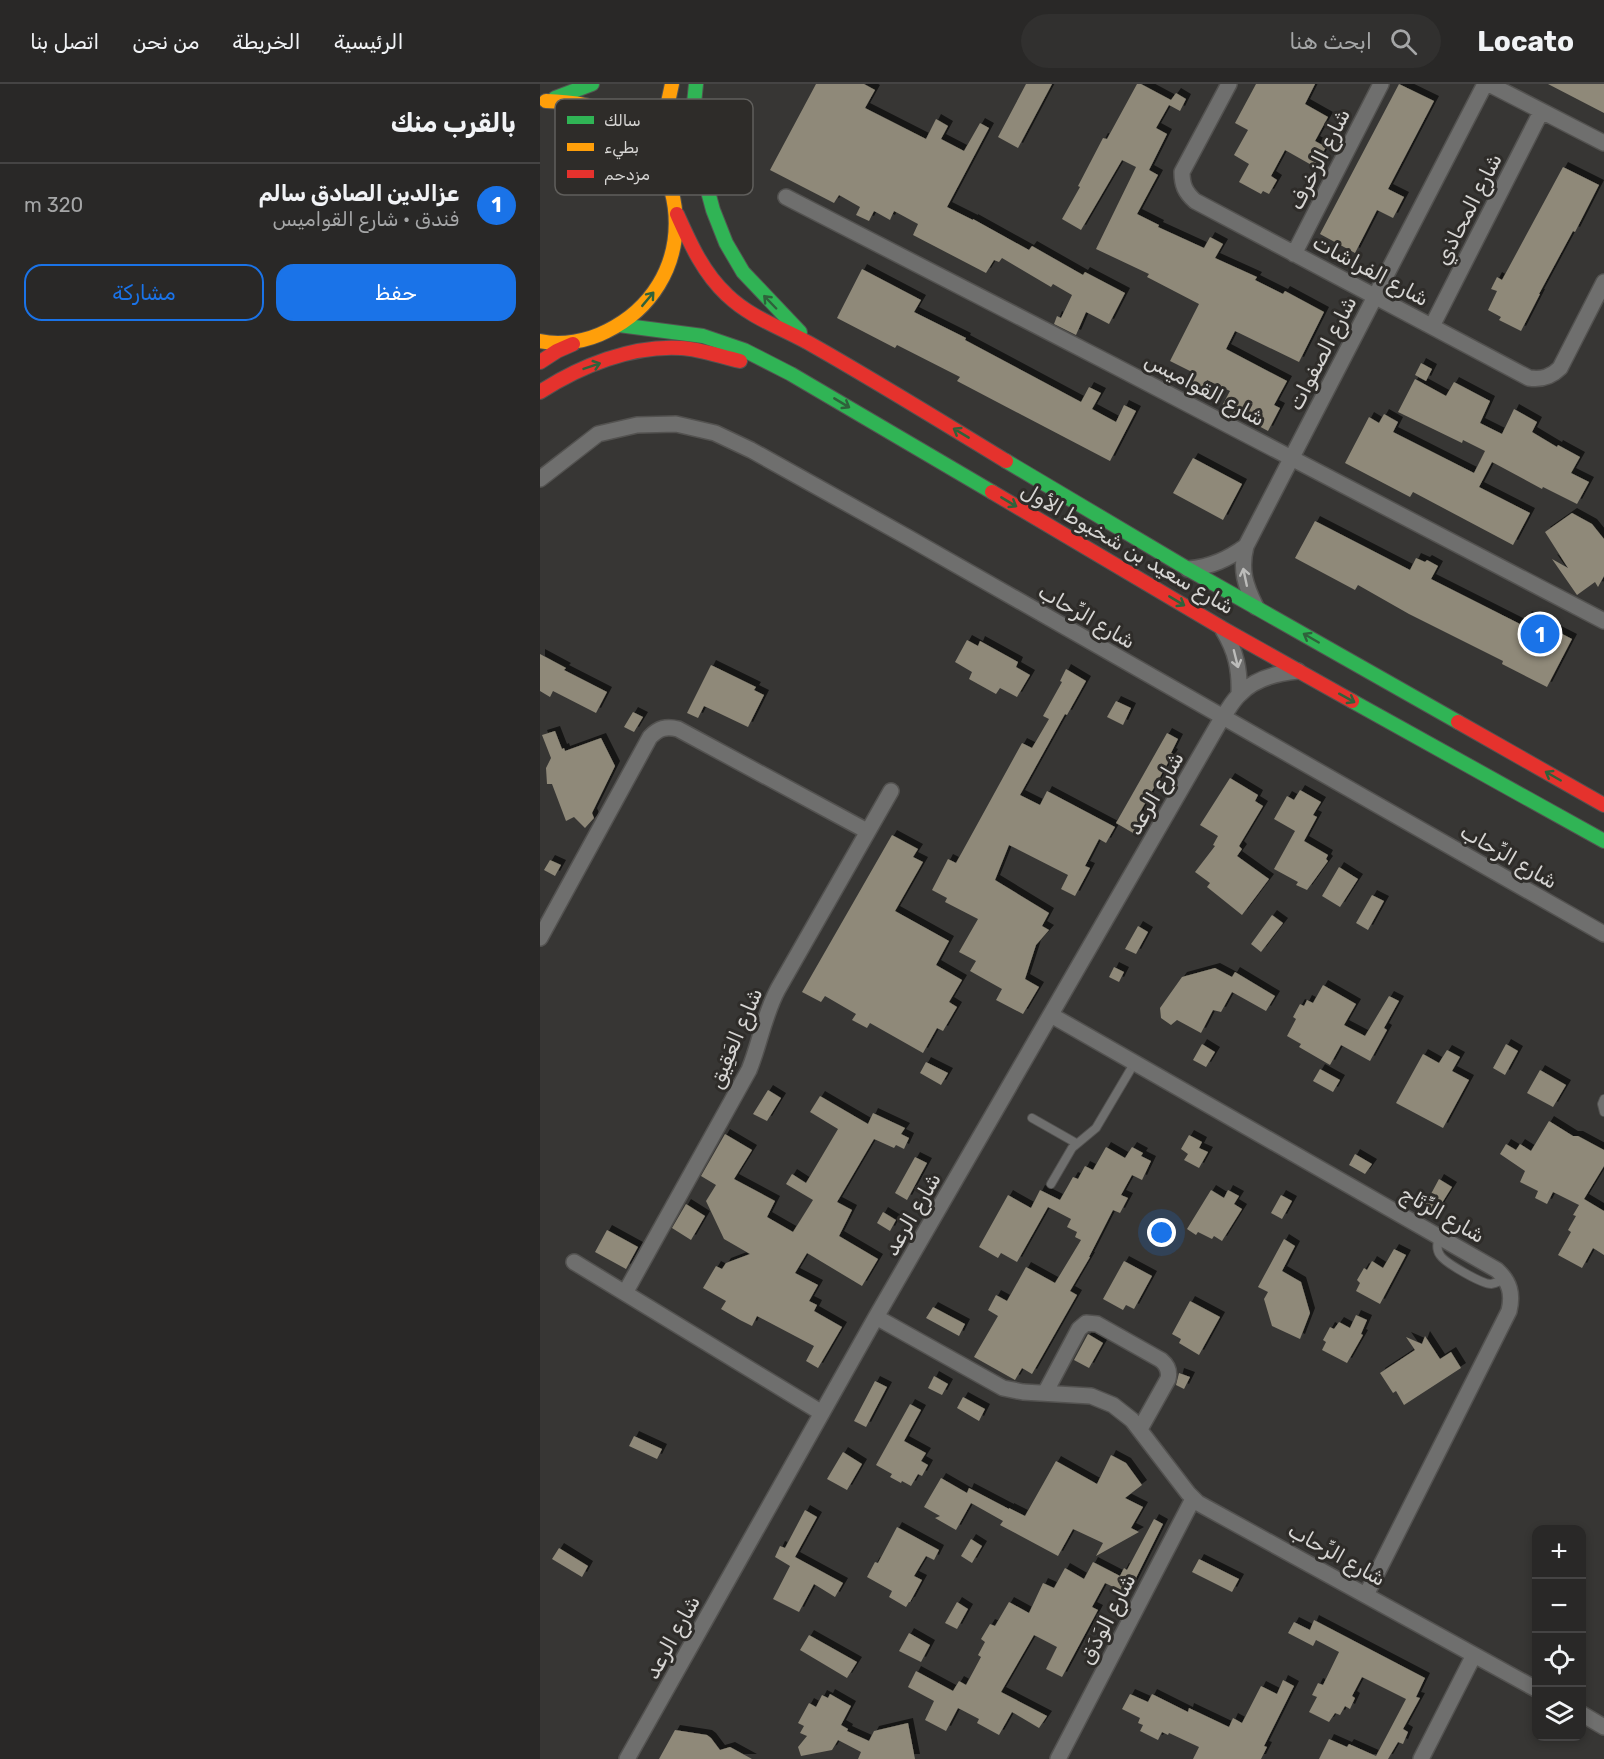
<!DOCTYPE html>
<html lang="ar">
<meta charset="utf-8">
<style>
body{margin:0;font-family:Rubik,"Noto Sans Arabic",sans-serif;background:#31302f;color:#f1f3f6;direction:rtl}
.controls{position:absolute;right:18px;bottom:18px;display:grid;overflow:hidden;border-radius:12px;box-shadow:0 3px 9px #0003}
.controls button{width:54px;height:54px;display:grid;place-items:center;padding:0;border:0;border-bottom:2px solid #454444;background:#292827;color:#f1f3f6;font:30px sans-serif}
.you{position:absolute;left:622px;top:1149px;width:21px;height:21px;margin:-15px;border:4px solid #fff;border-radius:50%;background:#1a73e8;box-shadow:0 0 0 9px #1a73e833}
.badge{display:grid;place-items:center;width:39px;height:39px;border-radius:50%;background:#1a73e8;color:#fff;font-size:20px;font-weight:700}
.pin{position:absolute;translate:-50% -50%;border:3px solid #fff;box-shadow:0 2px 6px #0006}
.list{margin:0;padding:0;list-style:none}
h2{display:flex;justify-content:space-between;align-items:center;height:78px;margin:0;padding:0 24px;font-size:26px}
h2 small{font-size:20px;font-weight:400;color:#a5a6a7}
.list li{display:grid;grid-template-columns:39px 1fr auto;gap:18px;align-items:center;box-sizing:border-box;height:84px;padding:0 24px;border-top:2px solid #454444}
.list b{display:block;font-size:22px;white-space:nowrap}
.list p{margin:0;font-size:20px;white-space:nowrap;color:#a5a6a7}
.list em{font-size:20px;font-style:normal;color:#a5a6a7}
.actions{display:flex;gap:12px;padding:18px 24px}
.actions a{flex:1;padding:14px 0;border:2px solid #1a73e8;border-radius:18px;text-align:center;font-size:21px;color:#1a73e8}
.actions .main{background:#1a73e8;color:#fff}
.icon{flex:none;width:33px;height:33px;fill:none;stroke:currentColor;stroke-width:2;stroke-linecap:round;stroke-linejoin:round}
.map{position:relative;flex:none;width:1064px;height:1675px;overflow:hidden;direction:ltr}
header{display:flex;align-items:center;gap:36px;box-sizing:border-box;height:84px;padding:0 30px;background:#292827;border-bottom:2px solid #454444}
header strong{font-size:28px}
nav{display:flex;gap:33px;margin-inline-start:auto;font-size:21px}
.search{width:420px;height:54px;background:#31302f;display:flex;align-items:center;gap:15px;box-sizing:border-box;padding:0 21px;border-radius:33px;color:#a5a6a7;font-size:22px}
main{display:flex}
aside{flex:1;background:#292827}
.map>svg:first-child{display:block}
.building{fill:#8f8979;filter:url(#shadow)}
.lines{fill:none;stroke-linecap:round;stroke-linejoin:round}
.lane-casing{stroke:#535250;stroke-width:10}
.street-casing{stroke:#535250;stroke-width:18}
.fast-casing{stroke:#535250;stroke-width:16}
.slow-casing{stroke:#535250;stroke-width:16}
.jam-casing{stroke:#535250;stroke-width:16}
.lane{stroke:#6f6f6e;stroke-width:8}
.street{stroke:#6f6f6e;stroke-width:15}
.fast{stroke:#30b455;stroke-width:14}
.slow{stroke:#ff9f0a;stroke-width:14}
.jam{stroke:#e5322d;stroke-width:14}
.oneway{stroke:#2f623b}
.oneway2{stroke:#bcbcba}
.labels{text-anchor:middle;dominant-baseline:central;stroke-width:6;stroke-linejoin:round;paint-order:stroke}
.street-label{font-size:21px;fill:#d6d5d3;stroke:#2e2c29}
.key{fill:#2e2c29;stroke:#605f5c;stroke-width:1.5}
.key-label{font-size:16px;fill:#d6d5d3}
</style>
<header>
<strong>Locato</strong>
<div class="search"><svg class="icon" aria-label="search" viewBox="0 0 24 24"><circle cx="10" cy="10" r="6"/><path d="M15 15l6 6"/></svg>ابحث هنا</div>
<nav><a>الرئيسية</a><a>الخريطة</a><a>من نحن</a><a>اتصل بنا</a></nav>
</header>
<main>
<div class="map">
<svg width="1064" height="1675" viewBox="0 0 1064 1675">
<defs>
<filter id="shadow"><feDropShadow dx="5" dy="-5" stdDeviation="0" flood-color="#0009"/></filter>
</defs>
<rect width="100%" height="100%" fill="#373634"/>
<path class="building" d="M276,0H324L335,6L325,24L386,55L396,35L408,42L401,55L424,67L440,39L449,44L407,123L433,136V135L489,166L492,162L543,191L545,188L585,209L569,240L546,228L536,251L514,240L517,232L521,234L532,211L513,200L511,203L462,174L459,178L454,176L446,189L373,151L378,140L354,127L350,136L334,127L329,137L316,131L320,123L299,111L294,119L230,86Z
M486,0H512L478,64L458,53Z
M597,0H601L631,16L636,9L646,15L640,27L629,21L616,44L627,50L609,86L618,91L597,130L619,141L618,143L664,164L670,153L683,160L675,174L717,193L715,196L743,210L745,207L784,228L759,278L695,247L686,265L747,297L734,321L740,324L728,347L682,322L690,307L667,296L661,309L655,306L650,303L656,290L630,277L659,220L607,193L609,190L556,165L596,83L582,76L541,146L522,135L540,103L538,102L563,54L567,55Z
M716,0H775L765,20L788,33L775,57L786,63L775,83L745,66L731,92L737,96L729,110L723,107L721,110L699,98L709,80L694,71L708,46L695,39Z
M859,0L894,17L848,105L864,113L853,134L837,126L815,169L780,150Z
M1008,0H1064V29Z
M1023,83L1059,101L1035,148L1033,147L999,210H1000L981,247L959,236L961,233L948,226L957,207L951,205L957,193L962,196Z
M322,185L381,216L374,228L426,254L425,256L541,318L549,303L561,309L552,325L576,338L584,321L596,327L570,377L417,297L420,293L357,261L355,264L297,234Z
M881,279L892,285L886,297L875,291Z
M875,295L906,312L914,298L950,317L940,339L962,350L974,325L997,338L992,348L1017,363L1018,361L1040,373L1031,389L1049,398L1037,420L1003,403L1002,405L952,378L939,403L990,429L973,461L873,408L870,413L805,379L829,333L839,339L844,330L858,338L853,348L934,389L945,367L923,356L922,359L858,328Z
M653,374L702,400L683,436L633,409Z
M1032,429L1052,440L1064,455V492L1058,503L1055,498L1037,511L1012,475L1028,484L1005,448Z
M775,437L870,486L876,474L885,478L887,476L898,482L891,495L982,541L987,532L1032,555L1007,603L962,580L963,577L869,530L818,501L815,506L755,474Z
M427,556L438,562L440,557L478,578L476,583L490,591L477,613L460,604L456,610L429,595L432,588L415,578Z
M0,570L26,584L24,586L67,608L56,629L13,607L10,613L0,607Z
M171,581L216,603L214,606L224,611L208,643L164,622L158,634L147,629Z
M526,585L546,597L527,631L525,630L480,711L500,721L507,707L575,743L566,759L559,755L545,782L550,784L535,812L521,805L528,791L469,761L455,796L509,829L502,842L509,846L496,861L485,895L499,903L483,930L456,916L462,905L430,887L436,877L419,868L438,835L405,818L407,814L392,806L408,775L416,779L482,659L492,664L509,635L503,632L522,598L520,597Z
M576,617L591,624L583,641L567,633Z
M93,628L103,633L94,648L84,643Z
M15,647L22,665L24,664L25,667L61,654L75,682L52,729L54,734L45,744L34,733L26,737L12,700H7L6,684L11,674L2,651Z
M627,649L638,655L631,669L633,670L599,730L602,732L593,749L576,739Z
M690,694L718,711L715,717L723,722L699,762L702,765L697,772L729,795L702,831L667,803L670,799L655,788L675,762L673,761L678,752L660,741Z
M760,706L781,718L773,731L777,733L764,757L788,771L786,775L788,777L767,806L756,801L758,798L734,785L755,747L734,735L747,712L754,716Z
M352,751L378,765L373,773L383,778L355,827L409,857L396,881L422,896L409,918L417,923L403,947L397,944L383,969L330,939L327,944L312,936L316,930L285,912L281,918L262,908Z
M10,776L21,781L15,792L4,786Z
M799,783L818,795L800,823L782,812Z
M832,811L844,817L828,846L816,839Z
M732,831L743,839L721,868L711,860Z
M598,842L608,848L596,870L585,865Z
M574,883L584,888L579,898L569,893Z
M675,884L692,893L695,888L735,912L726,927L692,908L681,928L673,926L661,949L637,936L631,941L621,934L620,924L642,893Z
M783,901L816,920L804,941L825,952L849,912L859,917L844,944L847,946L830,977L801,961L790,981L759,963L761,960L747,952L756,935L753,933L760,920L764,922L767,916L773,919Z
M662,960L675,968L666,983L653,976Z
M966,960L978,967L965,991L953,984Z
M907,966L920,973L912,987L929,996L903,1044L856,1019L883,970L899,979Z
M386,978L408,989L401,1001L380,989Z
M780,985L800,996L793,1008L773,997Z
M1000,986L1026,1001L1013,1023L987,1009Z
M228,1006L241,1014L227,1037L213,1030Z
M280,1012L328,1040L333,1029L365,1044L361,1050L369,1054L364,1065L356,1061L354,1064L334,1055L297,1118L312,1126L299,1152L338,1175L322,1202L267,1169L255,1189L278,1201L269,1217L277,1221L274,1227L302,1243L278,1284L266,1277L274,1262L217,1232L212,1242L200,1236L181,1225L186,1217L163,1204L176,1182L182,1185L186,1179L210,1170L184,1155L166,1117L176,1101L161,1092L185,1050L212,1066L194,1095L235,1117L227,1133L253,1148L273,1116L246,1100L252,1090L266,1099L298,1045L270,1028Z
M1009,1037L1033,1052H1038L1064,1066V1082L1044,1115L1064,1127V1171L1053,1164L1042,1184L1018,1171L1031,1148L1028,1146L1036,1132L1033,1131L1039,1121L1013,1108L1007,1120L995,1114L998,1107L980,1098L985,1087L960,1070L966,1060L976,1066L980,1060L991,1067Z
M649,1051L662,1058L659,1064L668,1068L659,1084L644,1076L648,1070L641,1065Z
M566,1063L585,1074L592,1063L603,1069L601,1072L611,1077L602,1096L592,1091L581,1111L588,1114L580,1129L573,1126L549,1173H550L530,1207L537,1211L492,1290L482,1284L475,1296L434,1273L458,1232L448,1226L456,1211L467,1217L486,1183L515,1199L541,1156L535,1153L537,1148L527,1143L531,1135L508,1123L477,1178L461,1169L458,1174L439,1163L468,1111L491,1124L500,1106L520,1116L533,1093L538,1095L545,1082L553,1086Z
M815,1070L832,1080L825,1090L809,1081Z
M375,1073L387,1079L367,1116L355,1109Z
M899,1095L912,1103L895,1130L884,1123Z
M671,1106L684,1114L688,1106L699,1112L694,1120L702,1125L682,1157L674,1152L672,1155L658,1148L656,1151L647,1145Z
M741,1111L752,1117L742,1135L731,1129Z
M146,1120L165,1132L151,1156L132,1144Z
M343,1128L356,1136L350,1147L337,1139Z
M67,1146L98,1163L86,1185L55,1168Z
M744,1155L755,1162L742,1187L761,1198L770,1229L760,1255L732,1242L724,1215L728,1208L718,1203Z
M854,1165L866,1171L840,1220L816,1207L820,1199L817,1196L824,1184L827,1186L832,1177L843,1184Z
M584,1177L612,1192L594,1225L586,1221L583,1226L563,1215Z
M650,1217L680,1233L659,1271L639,1259L641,1255L632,1250Z
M393,1223L425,1240L419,1252L386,1234Z
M816,1231L827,1236L821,1250L823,1251L807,1279L782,1266L786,1258L783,1256L790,1243L794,1245L799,1238L810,1244Z
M548,1250L563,1259L549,1284L534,1276Z
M885,1252L900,1275L911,1268L921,1284L864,1321L856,1307L853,1309L840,1289L875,1266L866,1253L882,1260Z
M639,1289L650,1293L644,1305L636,1301Z
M394,1292L408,1300L402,1311L388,1304Z
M335,1297L347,1303L326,1343L314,1337Z
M423,1313L445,1325L439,1337L417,1324Z
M370,1320L381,1326L364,1357L386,1369L381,1377L388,1381L382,1392L378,1390L371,1402L362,1397L361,1399L350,1393L352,1390L336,1381Z
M94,1352L122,1365L117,1375L89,1362Z
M303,1368L322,1380L307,1406L287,1395Z
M571,1371L586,1379L602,1401L585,1414L603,1423L591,1444L599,1448L556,1472L563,1459L533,1445L518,1472L460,1441L463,1437L431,1419L416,1446L395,1434L400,1432L384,1423L401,1394L427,1409L429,1404L469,1425V1424L485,1432L516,1377L557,1400Z
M265,1426L277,1433L255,1473L303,1499L295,1513L274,1500L259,1528L233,1515L250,1482L235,1473L240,1462L245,1464Z
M614,1435L623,1440L588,1510L565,1499L552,1523L558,1526L522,1593L506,1585L517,1563L494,1551L461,1608L507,1632L499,1644L472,1628L459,1651L437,1639L439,1635L418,1624L406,1647L385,1636L394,1617L368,1603L376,1587L413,1607L419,1597L426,1601L441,1573L438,1571L445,1558L441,1555L450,1540L455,1542L469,1518L489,1529L503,1499L514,1504L525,1484L544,1495L553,1478L580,1492L584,1484L587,1486Z
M357,1443L399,1466L394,1476L386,1472L374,1492L382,1496L370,1518H369L366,1523L349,1513L352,1507L327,1493L335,1478L338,1479Z
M431,1455L442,1462L432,1479L421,1472Z
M19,1464L48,1482L42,1493L12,1475Z
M659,1475L699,1495L692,1508L652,1488Z
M417,1518L428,1525L417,1545L405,1539Z
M774,1536L885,1594L876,1613L880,1614L863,1645L868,1648L863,1660L858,1658L848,1675H779L789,1655L807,1663L809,1660L836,1672L866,1615L822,1593L812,1612L815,1614L810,1625L805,1622L800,1631L795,1629L789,1638L769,1628L777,1613L772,1611L778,1599L783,1601L799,1568L776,1556L773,1562L748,1549L754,1538L770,1546Z
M369,1549L390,1561L381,1578L359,1567Z
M269,1551L317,1578L307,1594L260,1566Z
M743,1596L754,1602L724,1662L727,1663L721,1675H653L659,1663L629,1649L628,1651L622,1648L618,1656L600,1647L603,1641L598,1639L600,1634L582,1625L590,1610L608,1618L612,1610L648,1628L649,1624L689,1643L693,1634L702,1639L721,1602L737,1610Z
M290,1610L311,1622L301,1641L308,1645L307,1647L329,1657L334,1647L368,1639L375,1675H318L321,1668L298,1656L292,1666L261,1672L258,1663L267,1652L260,1649L264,1642L258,1639L269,1619L276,1623L282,1611L288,1614Z
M135,1646L167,1651L171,1654L180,1666L190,1663L212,1675H119Z"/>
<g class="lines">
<defs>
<path id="lane" d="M1064,1015L1062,1020L1064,1028
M492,1034L536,1059
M511,1100L532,1064L556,1044L595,978
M899,1152C897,1159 896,1165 900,1171C905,1179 942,1200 951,1200C957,1199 961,1197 965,1194"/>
<path id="street" d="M689,0L642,88C642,101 645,108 655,117L989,294C1002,296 1011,293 1020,284L1064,198
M949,0L1064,59
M246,113L571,280L1064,537
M754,170L841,0
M892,242L1001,28
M0,395L58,350L97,341L136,340L175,349L211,366L369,454L1064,850
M648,485C671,483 688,475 706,462
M716,523C705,501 700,486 706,462L945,0
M683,546C696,567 700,586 699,610
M0,854L110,653C119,644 126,642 138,645L327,747
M511,931L957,1186C970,1198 973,1210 969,1227L826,1511
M34,1178L282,1329
M85,1209L209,986C220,959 224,931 238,905L351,707
M336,1233L463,1304L483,1308L551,1312L573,1321L592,1336L648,1409L658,1419L996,1605
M505,1309L539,1245L546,1239L557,1240L621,1276C627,1281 630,1287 628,1295L600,1345
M1042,1630L1064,1643
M87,1675L336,1233L682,634C688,626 693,616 700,610C715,594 737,589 758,587
M518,1675L653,1415
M881,1675L934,1571"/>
<path id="fast" d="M156,0L152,39L157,67L173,126L186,159L203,188L260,248
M15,14L52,0
M79,241L163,252L204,266L251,290L452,408
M466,377L648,485L918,638
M812,617L1064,757"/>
<path id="slow" d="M122,80L125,32L132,0
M0,257C21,262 48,257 67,247C159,202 158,77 68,30C48,19 28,18 6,17"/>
<path id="jam" d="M137,130C150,159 163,189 187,211C212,235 245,245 274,262C339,299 402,338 466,377
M0,278L17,267L33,260
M0,308C40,282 92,261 141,264C161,265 181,273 200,277
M452,408L682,544L812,617
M918,638L1064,721"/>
</defs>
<use href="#lane" class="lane-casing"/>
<use href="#street" class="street-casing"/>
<use href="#fast" class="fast-casing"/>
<use href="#slow" class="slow-casing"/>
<use href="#jam" class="jam-casing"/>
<use href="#lane" class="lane"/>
<use href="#street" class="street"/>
<use href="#fast" class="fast"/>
<use href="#slow" class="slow"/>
<use href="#jam" class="jam"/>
</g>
<defs><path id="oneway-shaft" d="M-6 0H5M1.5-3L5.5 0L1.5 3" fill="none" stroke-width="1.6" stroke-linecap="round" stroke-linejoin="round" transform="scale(1.5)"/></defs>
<g class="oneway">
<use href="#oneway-shaft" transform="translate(108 215) rotate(-50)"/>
<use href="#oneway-shaft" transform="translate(230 218) rotate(-134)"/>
<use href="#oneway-shaft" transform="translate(52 282) rotate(-19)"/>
<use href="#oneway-shaft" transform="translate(302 319) rotate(31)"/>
<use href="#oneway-shaft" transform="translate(421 349) rotate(-149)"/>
<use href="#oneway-shaft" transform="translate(469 418) rotate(31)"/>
<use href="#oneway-shaft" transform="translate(637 517) rotate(31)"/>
<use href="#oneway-shaft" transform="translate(771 554) rotate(-150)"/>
<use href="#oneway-shaft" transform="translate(807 614) rotate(29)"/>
<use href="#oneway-shaft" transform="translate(1013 692) rotate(-150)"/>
</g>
<g class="oneway2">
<use href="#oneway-shaft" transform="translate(705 493) rotate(-102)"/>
<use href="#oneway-shaft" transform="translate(696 575) rotate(76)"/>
</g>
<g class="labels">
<g class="street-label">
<text transform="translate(779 75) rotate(-63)">شارع الزخرف</text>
<text transform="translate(928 125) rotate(-63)">شارع المحاذي</text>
<text transform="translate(831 186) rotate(28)">شارع الفراشات</text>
<text transform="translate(782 269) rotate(-63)">شارع الصفوات</text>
<text transform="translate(665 305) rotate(28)">شارع القواميس</text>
<text transform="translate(588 464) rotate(30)">شارع سعيد بن شخبوط الأول</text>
<text transform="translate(547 532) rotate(30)">شارع الرِّحاب</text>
<text transform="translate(615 709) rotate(-60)">شارع الرعد</text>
<text transform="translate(969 772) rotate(30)">شارع الرِّحاب</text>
<text transform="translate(195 954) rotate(-67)">شارع العَقِيق</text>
<text transform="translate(372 1130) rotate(-60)">شارع الرعد</text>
<text transform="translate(903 1130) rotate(30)">شارع الرِّتَاج</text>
<text transform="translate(797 1470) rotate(29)">شارع الرِّحاب</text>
<text transform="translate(567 1535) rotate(-63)">شارع الوَدَق</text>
<text transform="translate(132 1553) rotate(-61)">شارع الرعد</text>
</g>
</g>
<rect x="15" y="15" width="198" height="96" rx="9" class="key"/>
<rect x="27" y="32" width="27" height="8" fill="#30b455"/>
<rect x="27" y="59" width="27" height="8" fill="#ff9f0a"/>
<rect x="27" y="86" width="27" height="8" fill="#e5322d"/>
<g class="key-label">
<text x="64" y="42">سالك</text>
<text x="64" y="69">بطيء</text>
<text x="64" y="96">مزدحم</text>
</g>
</svg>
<div class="controls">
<button>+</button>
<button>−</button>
<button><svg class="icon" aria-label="locate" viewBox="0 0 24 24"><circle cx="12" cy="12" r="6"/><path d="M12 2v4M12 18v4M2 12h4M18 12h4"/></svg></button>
<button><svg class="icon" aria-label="layers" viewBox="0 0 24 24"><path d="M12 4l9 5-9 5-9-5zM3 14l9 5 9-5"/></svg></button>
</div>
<div class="you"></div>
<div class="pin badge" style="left:1000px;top:550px">1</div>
</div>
<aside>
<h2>بالقرب منك<small></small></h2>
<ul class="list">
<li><span class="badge">1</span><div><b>عزالدين الصادق سالم</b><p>فندق · شارع القواميس</p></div><em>320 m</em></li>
</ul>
<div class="actions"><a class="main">حفظ</a><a>مشاركة</a></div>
</aside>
</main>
